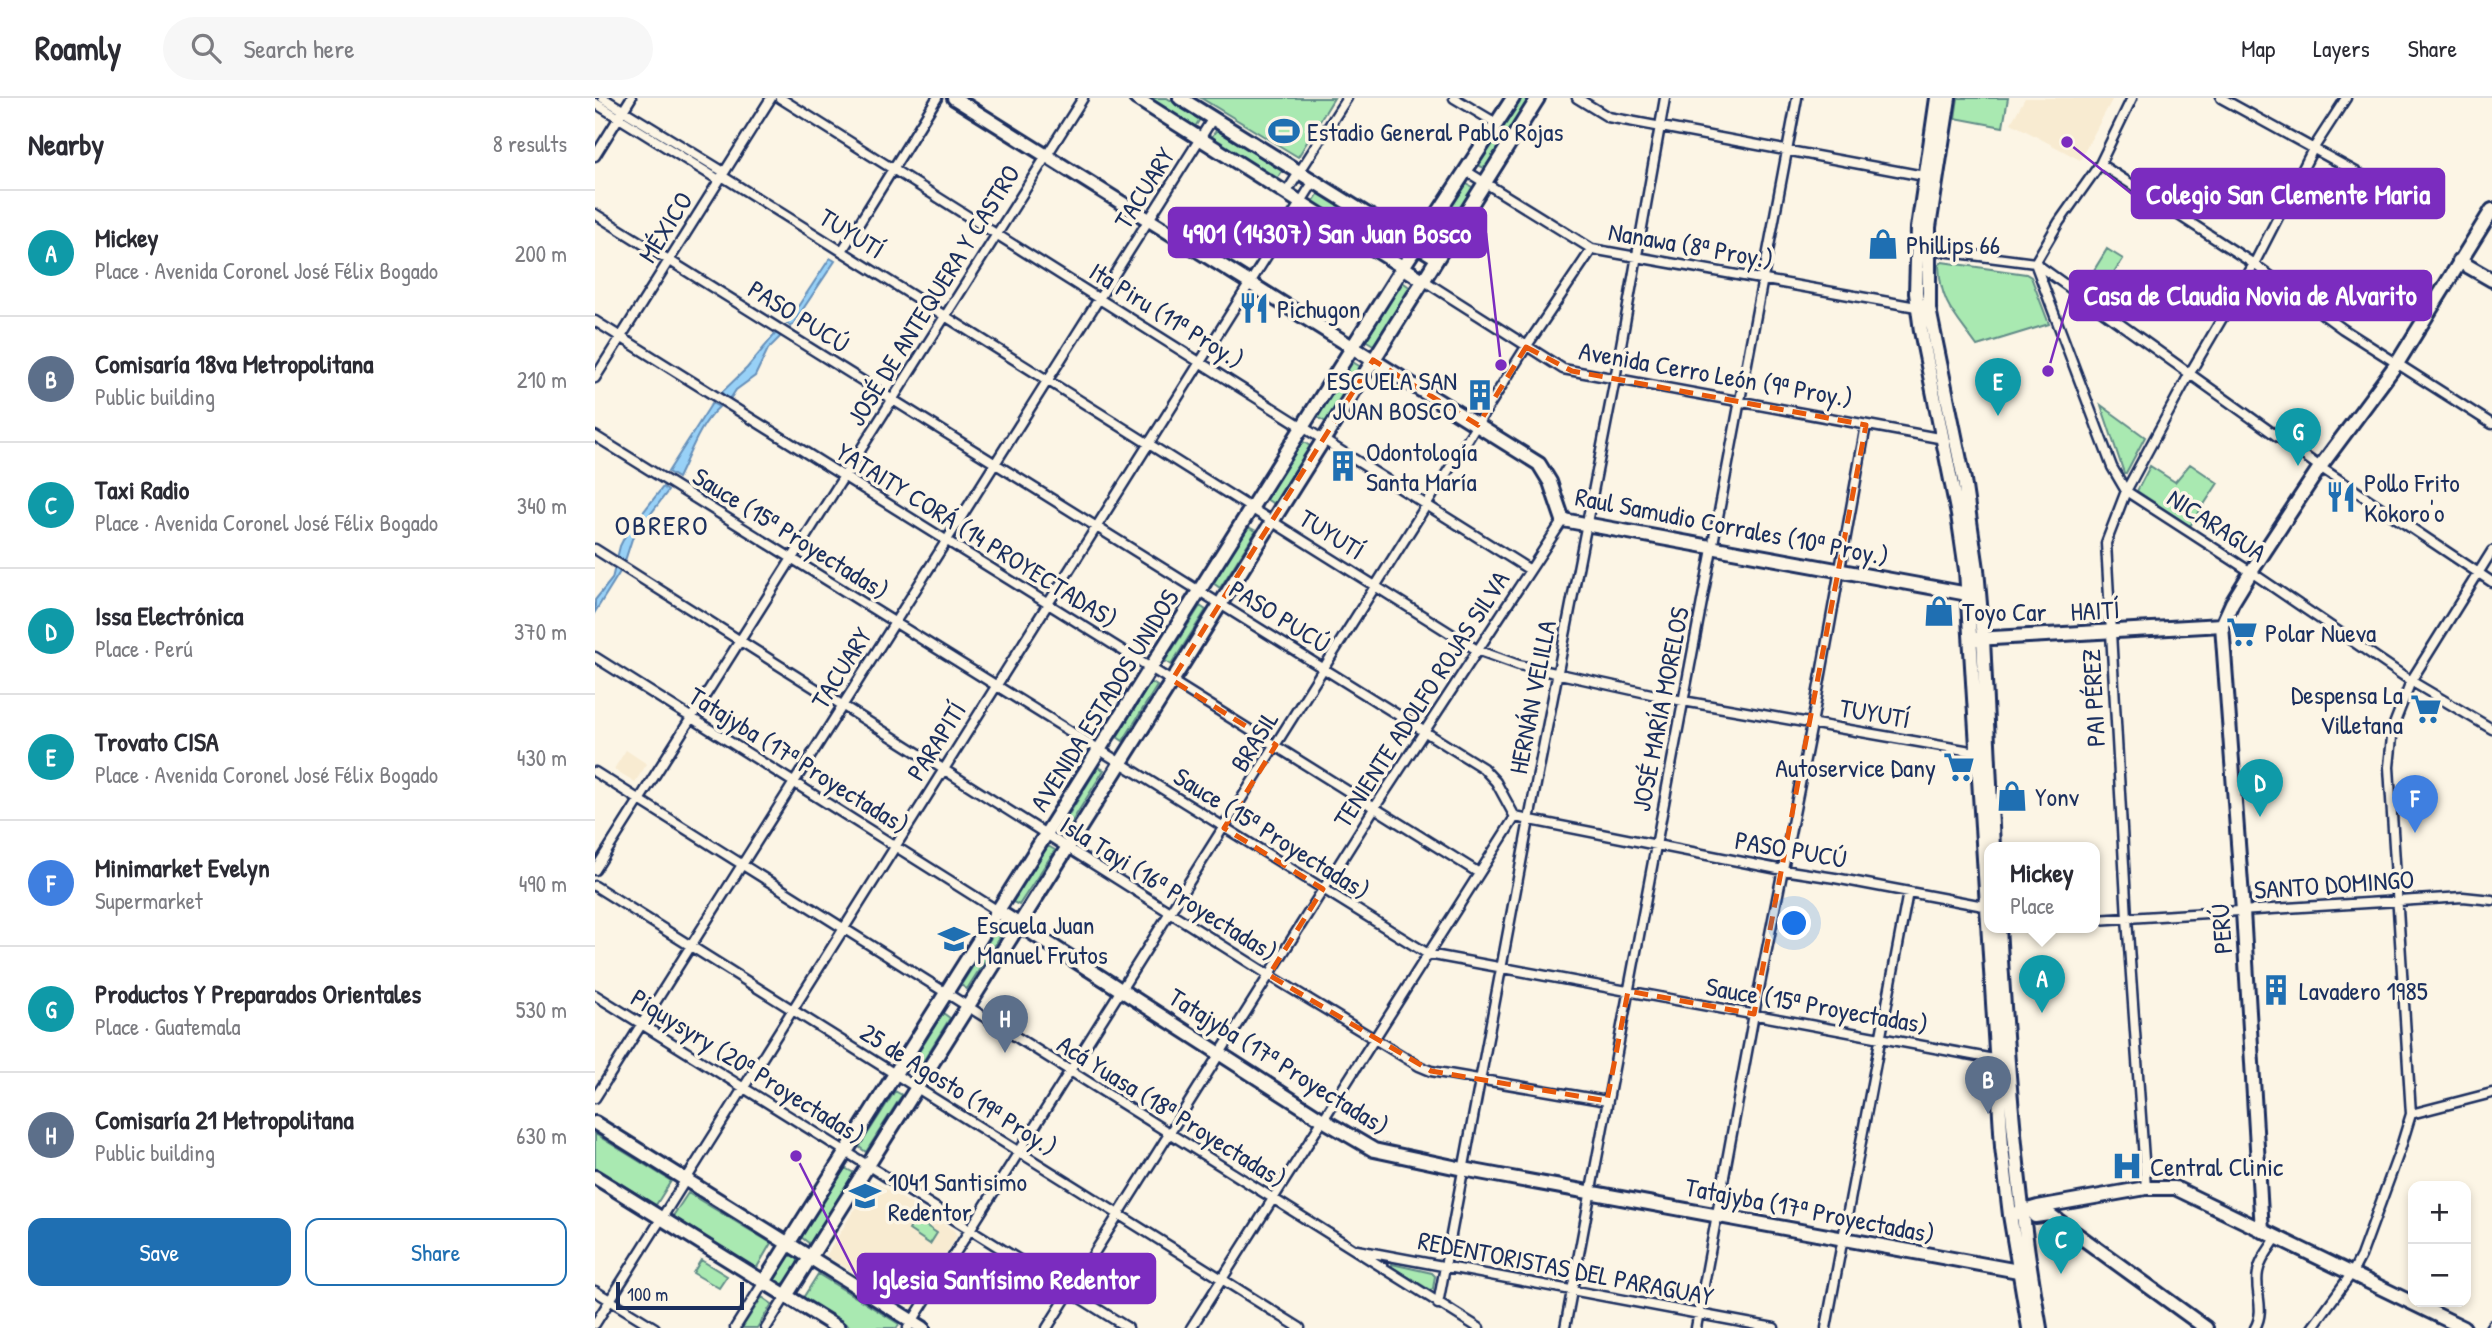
<!DOCTYPE html>
<meta charset="utf-8">
<style>
body{margin:0;font-family:"Patrick Hand",sans-serif;background:#f7f7f7;color:#2b2b33}
.controls{position:absolute;right:21px;bottom:21px;display:grid;overflow:hidden;border-radius:14px;box-shadow:0 4px 10px #0003}
.controls button{width:63px;height:63px;display:grid;place-items:center;padding:0;border:0;border-bottom:2px solid #e1e1e2;background:#fff;color:#2b2b33;font:35px sans-serif}
.scale{position:absolute;left:21px;bottom:18px;width:128px;box-sizing:border-box;padding-left:7px;border:4px solid #1b2f5e;border-top:0;font-size:19px;line-height:24px;white-space:nowrap;color:#1b2f5e;-webkit-text-stroke:5px #fcf5e5;paint-order:stroke}
.you{position:absolute;left:1200px;top:826px;width:24px;height:24px;margin:-18px;border:5px solid #fff;border-radius:50%;background:#1a73e8;box-shadow:0 0 0 10px #1a73e833}
.badge{display:grid;place-items:center;width:46px;height:46px;border-radius:50%;background:#1f6fb2;color:#fff;font-size:23px;font-weight:700}
.pin{position:absolute;translate:-50% -58px;filter:drop-shadow(0 2px 4px #0008)}
.pin::after{content:'';position:absolute;top:37px;width:24px;height:21px;background:inherit;clip-path:polygon(0 0,100% 0,50% 100%)}
.popup{position:absolute;left:1389px;top:744px;width:116px;height:91px;box-sizing:border-box;display:grid;place-content:center;border-radius:14px;background:#fff;filter:drop-shadow(0 2px 5px #0005);font-size:23px;white-space:nowrap;color:#7c7c81}
.popup b{font-size:26px;color:#2b2b33}
.popup::after{content:'';position:absolute;left:50%;top:100%;margin-left:-14px;border:14px solid transparent;border-top-color:#fff}
.list{margin:0;padding:0;list-style:none}
h2{display:flex;justify-content:space-between;align-items:center;height:91px;margin:0;padding:0 28px;font-size:30px}
h2 small{font-size:23px;font-weight:400;color:#7c7c81}
.list li{display:grid;grid-template-columns:46px 1fr auto;gap:21px;align-items:center;box-sizing:border-box;height:126px;padding:0 28px;border-top:2px solid #e1e1e2}
.list b{display:block;font-size:26px;white-space:nowrap}
.list p{margin:0;font-size:23px;white-space:nowrap;color:#7c7c81}
.list em{font-size:23px;font-style:normal;color:#7c7c81}
.actions{display:flex;gap:14px;padding:21px 28px}
.actions a{flex:1;padding:16px 0;border:2px solid #1f6fb2;border-radius:14px;text-align:center;font-size:24px;color:#1f6fb2}
.actions .main{background:#1f6fb2;color:#fff}
.icon{flex:none;width:38px;height:38px;fill:none;stroke:currentColor;stroke-width:2;stroke-linecap:round;stroke-linejoin:round}
.map{position:relative;flex:none;width:1897px;height:1230px;overflow:hidden}
header{display:flex;align-items:center;gap:42px;box-sizing:border-box;height:98px;padding:0 35px;background:#fff;border-bottom:2px solid #e1e1e2}
header strong{font-size:33px}
nav{display:flex;gap:38px;margin-inline-start:auto;font-size:24px}
.search{width:490px;height:63px;background:#f7f7f7;display:flex;align-items:center;gap:18px;box-sizing:border-box;padding:0 24px;border-radius:38px;color:#7c7c81;font-size:26px}
main{display:flex}
aside{flex:1;background:#fff}
.map>svg:first-child{display:block}
.built{fill:#f8ebd1}
.green{fill:#a9e9b1;stroke:#628c88;stroke-width:2}
.water{fill:#98d1f7;stroke:#6690ba;stroke-width:2}
.lines{fill:none;stroke-linecap:round;stroke-linejoin:round}
.street-casing{stroke:#1b2f5e;stroke-width:13}
.secondary-casing{stroke:#1b2f5e;stroke-width:18}
.primary-casing{stroke:#1b2f5e;stroke-width:18}
.street{stroke:#fcf5e5;stroke-width:8}
.secondary{stroke:#fcf5e5;stroke-width:12}
.primary{stroke:#fcf5e5;stroke-width:12}
.marked{fill:none;stroke:#e8590c;stroke-width:5;stroke-dasharray:14 9;stroke-linejoin:round}
.labels{text-anchor:middle;dominant-baseline:central;stroke-width:7;stroke-linejoin:round;paint-order:stroke}
.poi-label{font-size:26px;fill:#1b2f5e;stroke:#fcf5e5;text-anchor:start}
.street-label{font-size:26px;fill:#1b2f5e;stroke:#fcf5e5}
.neighbourhood-label{font-size:28px;letter-spacing:2px;fill:#1b2f5e;stroke:#fcf5e5}
.leader{fill:none;stroke:#7b2cbf;stroke-width:2.5}
.callout-dot{fill:#7b2cbf;stroke:#fcf5e5;stroke-width:2.5}
.callout{fill:#7b2cbf;stroke:#7b2cbf;stroke-width:2.5}
.callout-label{font-size:28px;text-anchor:middle;font-weight:bold;fill:#fff}
</style>
<header>
<strong>Roamly</strong>
<div class="search"><svg class="icon" aria-label="search" viewBox="0 0 24 24"><circle cx="10" cy="10" r="6"/><path d="M15 15l6 6"/></svg>Search here</div>
<nav><a>Map</a><a>Layers</a><a>Share</a></nav>
</header>
<main>
<aside>
<h2>Nearby<small>8 results</small></h2>
<ul class="list">
<li><span class="badge" style="background:#0f9aa8">A</span><div><b>Mickey</b><p>Place · Avenida Coronel José Félix Bogado</p></div><em>200 m</em></li>
<li><span class="badge" style="background:#5c6f8a">B</span><div><b>Comisaría 18va Metropolitana</b><p>Public building</p></div><em>210 m</em></li>
<li><span class="badge" style="background:#0f9aa8">C</span><div><b>Taxi Radio</b><p>Place · Avenida Coronel José Félix Bogado</p></div><em>340 m</em></li>
<li><span class="badge" style="background:#0f9aa8">D</span><div><b>Issa Electrónica</b><p>Place · Perú</p></div><em>370 m</em></li>
<li><span class="badge" style="background:#0f9aa8">E</span><div><b>Trovato CISA</b><p>Place · Avenida Coronel José Félix Bogado</p></div><em>430 m</em></li>
<li><span class="badge" style="background:#3f7fe0">F</span><div><b>Minimarket Evelyn</b><p>Supermarket</p></div><em>490 m</em></li>
<li><span class="badge" style="background:#0f9aa8">G</span><div><b>Productos Y Preparados Orientales</b><p>Place · Guatemala</p></div><em>530 m</em></li>
<li><span class="badge" style="background:#5c6f8a">H</span><div><b>Comisaría 21 Metropolitana</b><p>Public building</p></div><em>630 m</em></li>
</ul>
<div class="actions"><a class="main">Save</a><a>Share</a></div>
</aside>
<div class="map">
<svg width="1897" height="1230" viewBox="0 0 1897 1230">
<rect width="100%" height="100%" fill="#fcf5e5"/>
<filter id="ink" filterUnits="userSpaceOnUse"><feTurbulence type="fractalNoise" baseFrequency=".0143" numOctaves="2"/><feDisplacementMap in="SourceGraphic" scale="14" xChannelSelector="R" yChannelSelector="G"/><feConvolveMatrix kernelMatrix="1 2 1 2 8 2 1 2 1" color-interpolation-filters="sRGB"/></filter>
<g filter="url(#ink)">
<path class="built" d="M1430,0H1518L1485,62L1416,25Z
M31,652L52,666L40,684L19,671Z
M277,1082L359,1132L362,1138L318,1210L231,1158Z"/>
<path class="green" d="M553,0H572L605,21L600,29Z
M606,0H739L703,59Z
M926,0H935L891,71L883,67Z
M1363,0H1413L1408,29L1360,20Z
M622,31L687,73L682,81L616,40Z
M870,85L879,90L847,141L838,134Z
M724,95L803,145L798,154L718,104Z
M1512,151L1528,161L1508,192L1493,182Z
M1347,164L1431,176L1436,179L1454,226L1382,248C1361,218 1345,206 1344,167Z
M806,183L816,190L780,248L770,242Z
M756,263L766,269L731,324L722,319Z
M1506,307L1550,339L1531,375H1529Z
M707,343L715,348L679,406L671,401Z
M1595,366L1623,385L1595,428L1542,393L1555,368L1580,384Z
M653,429L661,433L625,490L618,485Z
M605,508L611,512L576,567L570,563Z
M556,584L562,588L528,643L522,639Z
M503,669L509,672L473,730L468,726Z
M453,748L460,752L424,807L418,804Z
M404,827L410,831L372,891L366,887Z
M348,915L355,920L321,975L314,970Z
M300,993L307,997L271,1054L264,1049Z
M0,1036L76,1083L61,1107L0,1070Z
M250,1070L259,1075L215,1146L206,1139Z
M93,1095L176,1145L161,1171L78,1118Z
M321,1121L342,1135L335,1146L314,1132Z
M198,1157L203,1159C204,1169 193,1185 185,1187L181,1185L180,1180L194,1158Z
M106,1162L132,1178L124,1190L98,1175Z
M797,1166L837,1175L840,1178L838,1191L835,1192L797,1169Z
M223,1176L304,1226L302,1230H257L208,1200Z
M167,1199L177,1206L162,1230H147Z"/>
<path class="water" d="M235,160L240,163L196,229L192,225Z
M181,235L186,238L173,251L160,278L141,292L135,301L126,295L152,270Z
M117,305L124,309C104,327 95,356 83,380L73,374Z
M68,389L73,393L37,441L28,469L0,514V502L17,481L25,448L31,436Z"/>
<g class="lines">
<defs>
<path id="street" d="M8,0L129,74
M185,0L935,472
M859,0L901,25
M982,0L1013,19L1329,78
M1626,0L1803,97
M0,5L124,82
M0,58L36,0
M1505,66L1659,166L1748,231L1897,326
M871,73L997,151L1327,210
M127,78L882,552L924,567L1088,603L1387,655
M691,95L752,0
M0,116L888,670L901,684L920,719L1188,772L1240,780L1394,809
M1331,151L1440,165L1725,369L1897,484
M247,153L342,0
M1440,165L1517,369L1531,393L1656,474L1816,583L1897,631
M1440,165L1464,124L1505,66L1537,0
M828,182L968,271L1349,341
M0,223L884,775
M0,280L176,0
M0,338L833,856L1404,962
M0,451L674,877L824,968L836,973L1012,1003
M0,559L403,813
M0,674L884,1230
M0,772L488,0
M0,788L705,1230
M1500,822L1868,799L1897,802
M0,897L533,1230
M0,1000L618,20
M1816,1016L1897,995
M1551,1090L1532,820L1511,445L1531,393L1595,275L1659,166L1718,51L1751,0
M762,1152L1179,1230
M0,1193L60,1230
M843,1206L934,722L1020,281L1070,0
M0,1226L719,83
M140,1230L169,1184
M171,1230L191,1198
M313,1230L931,249L997,151
M452,1230L780,709L968,422
M596,1230L920,719
M970,1230L1202,0
M1101,1230L1159,916L1217,626L1271,327
M1231,1230L1313,794
M1660,1230C1671,1211 1659,1194 1663,1174C1665,1162 1675,1150 1682,1139
M1717,1230L1757,1175L1766,1158L1805,1052L1816,1016L1794,669L1798,629L1816,583L1897,453
M1895,1230L1897,1227"/>
<path id="secondary" d="M359,0L944,366L955,384L968,422L1373,496
M541,0L828,182
M585,0L842,160
M1864,163L1897,182
M1627,527L1648,813L1667,1133
M403,813L728,1022L779,1052L868,1071L1434,1175
M0,1025L328,1230
M0,1079L243,1230
M1419,1116L1443,1109L1551,1090H1580L1869,1230
M1440,1118L1454,1116L1611,1230
M169,1184L808,169L918,0
M191,1198L943,0"/>
<path id="primary" d="M1342,0L1323,130L1321,195L1326,233L1363,417L1371,472L1407,1049L1415,1117L1434,1230
M1354,0L1334,129V211L1369,382L1382,471L1388,541L1398,749
M1380,541L1627,527L1637,505L1656,474L1725,369L1803,264L1897,112
M1404,829C1412,964 1421,1097 1445,1230"/>
</defs>
<use href="#street" class="street-casing"/>
<use href="#secondary" class="secondary-casing"/>
<use href="#primary" class="primary-casing"/>
<use href="#street" class="street"/>
<use href="#secondary" class="secondary"/>
<use href="#primary" class="primary"/>
</g>
</g>
<path class="marked" d="M931,249L977,273L1271,327L1159,916L1033,893L1012,1003L836,973L674,877L728,791L629,730L681,647L577,582L778,262L883,327Z"/>
<defs>
<symbol id="stadium-bare" viewBox="-9 -9 18 18"><path d="M0-5a6.5 5 0 1 0 0 10a6.5 5 0 1 0 0-10ZM-3.5-1.8h7v3.6h-7Z" fill="#1f6fb2" stroke="#fcf5e5" stroke-width="2.5" paint-order="stroke"/></symbol>
<symbol id="shop-bare" viewBox="-9 -9 18 18"><path d="M-5-2.5h2.3a2.7 3.5 0 0 1 5.4 0H5L5.5 6h-11ZM-1.5-2.5h3a1.5 2.3 0 0 0-3 0Z" fill="#1f6fb2" stroke="#fcf5e5" stroke-width="2.5" paint-order="stroke"/></symbol>
<symbol id="restaurant-bare" viewBox="-9 -9 18 18"><path d="M-5-6h1v4h1v-4h1v4h1v-4h1v5L-1.5 .5V6h-2V.5L-5-1ZM5-6V6H3V1.5H1.5Q1.5-4 5-6Z" fill="#1f6fb2" stroke="#fcf5e5" stroke-width="2.5" paint-order="stroke"/></symbol>
<symbol id="building-bare" viewBox="-9 -9 18 18"><path d="M-4-6H4V6H1V3H-1V6H-4ZM-2.5-4.3h1.7v1.8h-1.7ZM.8-4.3h1.7v1.8H.8ZM-2.5-1h1.7V.8h-1.7ZM.8-1h1.7V.8H.8Z" fill="#1f6fb2" stroke="#fcf5e5" stroke-width="2.5" paint-order="stroke"/></symbol>
<symbol id="supermarket-bare" viewBox="-9 -9 18 18"><path d="M-6-5.5h2.5l.6 2H6L4.5 2H-2.5L-4.4-4H-6ZM-1.5 3.2a1.3 1.3 0 1 0 .1 0ZM3 3.2a1.3 1.3 0 1 0 .1 0Z" fill="#1f6fb2" stroke="#fcf5e5" stroke-width="2.5" paint-order="stroke"/></symbol>
<symbol id="university-bare" viewBox="-9 -9 18 18"><path d="M0-5L7-2L0 1L-7-2ZM-4 1L0 2.5L4 1V4Q0 6-4 4Z" fill="#1f6fb2" stroke="#fcf5e5" stroke-width="2.5" paint-order="stroke"/></symbol>
<symbol id="hospital-bare" viewBox="-9 -9 18 18"><path d="M-5-5h3v3.5h4V-5h3V5h-3V1.5h-4V5h-3Z" fill="#1f6fb2" stroke="#fcf5e5" stroke-width="2.5" paint-order="stroke"/></symbol>
<symbol id="school-bare" viewBox="-9 -9 18 18"><path d="M0-5L7-2L0 1L-7-2ZM-4 1L0 2.5L4 1V4Q0 6-4 4Z" fill="#1f6fb2" stroke="#fcf5e5" stroke-width="2.5" paint-order="stroke"/></symbol>
</defs>
<g fill-rule="evenodd">
<use href="#stadium-bare" x="667" y="11" width="44" height="44"/>
<use href="#shop-bare" x="1266" y="124" width="44" height="44"/>
<use href="#restaurant-bare" x="637" y="188" width="44" height="44"/>
<use href="#building-bare" x="863" y="275" width="44" height="44"/>
<use href="#building-bare" x="726" y="346" width="44" height="44"/>
<use href="#restaurant-bare" x="1724" y="377" width="44" height="44"/>
<use href="#shop-bare" x="1322" y="491" width="44" height="44"/>
<use href="#supermarket-bare" x="1625" y="512" width="44" height="44"/>
<use href="#supermarket-bare" x="1809" y="589" width="44" height="44"/>
<use href="#supermarket-bare" x="1342" y="647" width="44" height="44"/>
<use href="#shop-bare" x="1395" y="676" width="44" height="44"/>
<use href="#university-bare" x="337" y="819" width="44" height="44"/>
<use href="#building-bare" x="1659" y="870" width="44" height="44"/>
<use href="#hospital-bare" x="1510" y="1046" width="44" height="44"/>
<use href="#school-bare" x="248" y="1076" width="44" height="44"/>
</g>
<g class="labels">
<g class="poi-label">
<text x="712" y="33">Estadio General Pablo Rojas</text>
<text x="1311" y="146">Phillips 66</text>
<text x="682" y="210">Pichugon</text>
<text x="862" y="282" text-anchor="end">ESCUELA SAN<tspan x="862" dy="30">JUAN BOSCO</tspan></text>
<text x="771" y="353">Odontología<tspan x="771" dy="30">Santa María</tspan></text>
<text x="1769" y="384">Pollo Frito<tspan x="1769" dy="30">Kokoro'o</tspan></text>
<text x="1367" y="513">Toyo Car</text>
<text x="1670" y="534">Polar Nueva</text>
<text x="1808" y="596" text-anchor="end">Despensa La<tspan x="1808" dy="30">Villetana</tspan></text>
<text x="1341" y="669" text-anchor="end">Autoservice Dany</text>
<text x="1440" y="698">Yonv</text>
<text x="382" y="826">Escuela Juan<tspan x="382" dy="30">Manuel Frutos</tspan></text>
<text x="1704" y="892">Lavadero 1985</text>
<text x="1555" y="1068">Central Clinic</text>
<text x="293" y="1083">1041 Santisimo<tspan x="293" dy="30">Redentor</tspan></text>
</g>
<g class="street-label">
<text transform="translate(549 90) rotate(-58)">TACUARY</text>
<text transform="translate(70 129) rotate(-58)">MÉXICO</text>
<text transform="translate(257 135) rotate(32)">TUYUTÍ</text>
<text transform="translate(1096 147) rotate(10)">Nanawa (8ª Proy.)</text>
<text transform="translate(338 197) rotate(-58)">JOSÉ DE ANTEQUERA Y CASTRO</text>
<text transform="translate(572 217) rotate(32)">Ita Piru (11ª Proy.)</text>
<text transform="translate(204 218) rotate(32)">PASO PUCÚ</text>
<text transform="translate(1121 276) rotate(10)">Avenida Cerro León (9ª Proy.)</text>
<text transform="translate(1622 427) rotate(33)">NICARAGUA</text>
<text transform="translate(1137 428) rotate(11)">Raul Samudio Corrales (10ª Proy.)</text>
<text transform="translate(196 435) rotate(32)">Sauce (15ª Proyectadas)</text>
<text transform="translate(737 436) rotate(32)">TUYUTÍ</text>
<text transform="translate(382 437) rotate(32)">YATAITY CORÁ (14 PROYECTADAS)</text>
<text transform="translate(1500 512) rotate(-3)">HAITÍ</text>
<text transform="translate(685 518) rotate(32)">PASO PUCÚ</text>
<text transform="translate(246 570) rotate(-58)">TACUARY</text>
<text transform="translate(937 599) rotate(-79)">HERNÁN VELILLA</text>
<text transform="translate(1498 600) rotate(-93)">PAI PÉREZ</text>
<text transform="translate(826 601) rotate(-57)">TENIENTE ADOLFO ROJAS SILVA</text>
<text transform="translate(509 602) rotate(-58)">AVENIDA ESTADOS UNIDOS</text>
<text transform="translate(1065 611) rotate(-79)">JOSÉ MARÍA MORELOS</text>
<text transform="translate(1280 615) rotate(10)">TUYUTÍ</text>
<text transform="translate(341 643) rotate(-58)">PARAPITÍ</text>
<text transform="translate(659 643) rotate(-58)">BRASIL</text>
<text transform="translate(204 662) rotate(32)">Tatajyba (17ª Proyectadas)</text>
<text transform="translate(677 735) rotate(32)">Sauce (15ª Proyectadas)</text>
<text transform="translate(1196 751) rotate(10)">PASO PUCÚ</text>
<text transform="translate(1739 786) rotate(-4)">SANTO DOMINGO</text>
<text transform="translate(574 790) rotate(32)">Isla Tayi (16ª Proyectadas)</text>
<text transform="translate(1626 831) rotate(-94)">PERÚ</text>
<text transform="translate(1222 907) rotate(10)">Sauce (15ª Proyectadas)</text>
<text transform="translate(684 963) rotate(32)">Tatajyba (17ª Proyectadas)</text>
<text transform="translate(153 968) rotate(32)">Piquysyry (20ª Proyectadas)</text>
<text transform="translate(364 991) rotate(32)">25 de Agosto (19ª Proy.)</text>
<text transform="translate(577 1013) rotate(32)">Acá Yuasa (18ª Proyectadas)</text>
<text transform="translate(1215 1112) rotate(11)">Tatajyba (17ª Proyectadas)</text>
<text transform="translate(971 1170) rotate(11)">REDENTORISTAS DEL PARAGUAY</text>
</g>
<g class="neighbourhood-label">
<text x="67" y="427">OBRERO</text>
</g>
</g>
<path class="leader" d="M1472 44L1537 96M906 267L891 135M1453 273L1475 197M201 1058L263 1181"/>
<g class="callout-dot">
<circle cx="1472" cy="44" r="7"/>
<circle cx="906" cy="267" r="7"/>
<circle cx="1453" cy="273" r="7"/>
<circle cx="201" cy="1058" r="7"/>
</g>
<g class="callout">
<rect x="1537" y="71" width="312" height="49" rx="7"/>
<rect x="574" y="110" width="317" height="49" rx="7"/>
<rect x="1475" y="173" width="361" height="49" rx="7"/>
<rect x="263" y="1156" width="297" height="49" rx="7"/>
</g>
<g class="callout-label">
<text x="1693" y="106">Colegio San Clemente Maria</text>
<text x="732" y="145">4901 (14307) San Juan Bosco</text>
<text x="1655" y="207">Casa de Claudia Novia de Alvarito</text>
<text x="411" y="1191">Iglesia Santísimo Redentor</text>
</g>
</svg>
<div class="controls">
<button>+</button>
<button>−</button>
</div>
<div class="scale">100 m</div>
<div class="you"></div>
<div class="pin badge" style="left:1447px;top:915px;background:#0f9aa8">A</div>
<div class="popup"><b>Mickey</b>Place</div>
<div class="pin badge" style="left:1393px;top:1016px;background:#5c6f8a">B</div>
<div class="pin badge" style="left:1466px;top:1176px;background:#0f9aa8">C</div>
<div class="pin badge" style="left:1665px;top:719px;background:#0f9aa8">D</div>
<div class="pin badge" style="left:1403px;top:318px;background:#0f9aa8">E</div>
<div class="pin badge" style="left:1820px;top:735px;background:#3f7fe0">F</div>
<div class="pin badge" style="left:1703px;top:368px;background:#0f9aa8">G</div>
<div class="pin badge" style="left:410px;top:955px;background:#5c6f8a">H</div>
</div>
</main>
